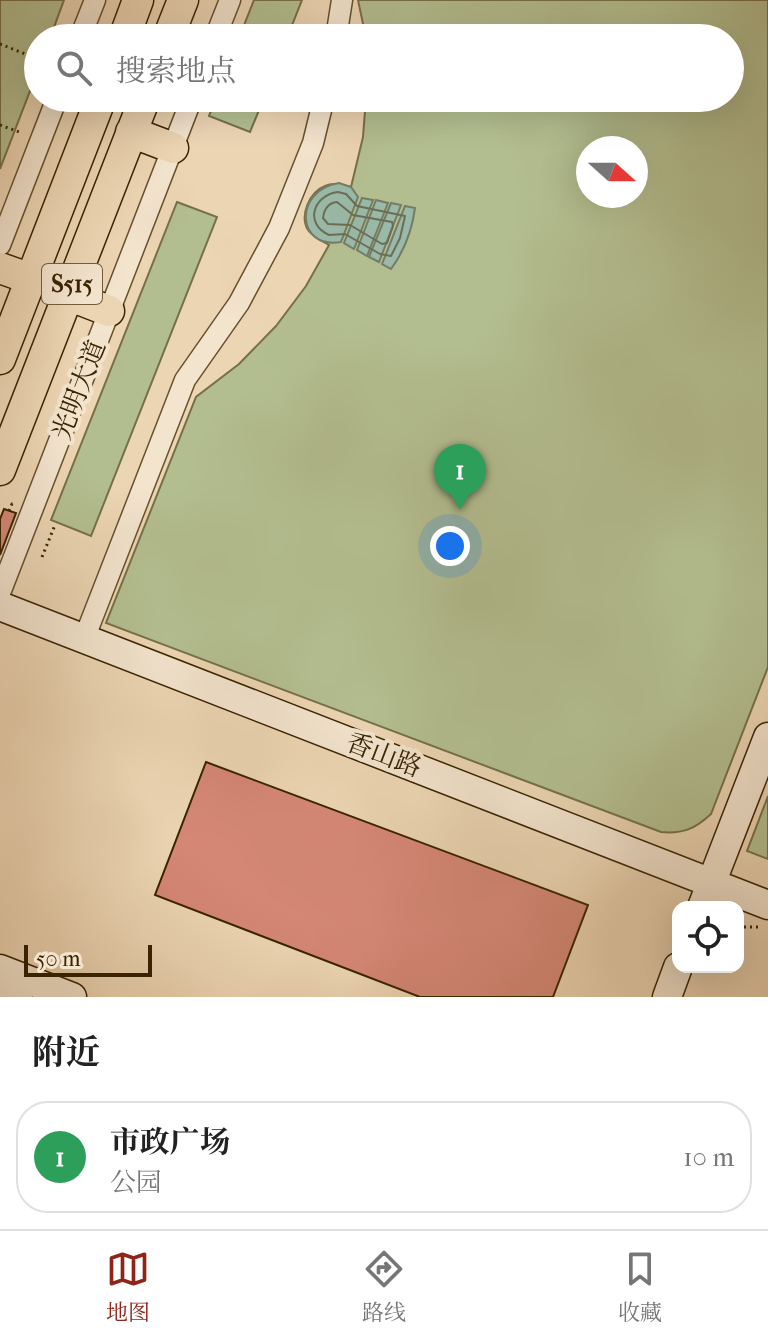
<!DOCTYPE html>
<html lang="zh">
<meta charset="utf-8">
<style>
body{margin:0;font-family:"IM FELL French Canon","Noto Serif SC",serif;background:#f2f2f2;color:#222}
.controls{position:absolute;right:24px;bottom:24px;display:grid;overflow:hidden;border-radius:16px;box-shadow:0 8px 32px #0002}
.controls button{width:72px;height:72px;display:grid;place-items:center;padding:0;border:0;border-bottom:2px solid #e0e0e0;background:#fff;color:#222;font:40px sans-serif}
.compass{position:absolute;left:576px;top:136px;width:72px;height:72px;border-radius:50%;background:#fff;box-shadow:0 8px 32px #0002;rotate:111deg}
.scale{position:absolute;left:24px;bottom:20px;width:128px;box-sizing:border-box;padding-left:8px;border:4px solid #392300;border-top:0;font-size:22px;line-height:28px;white-space:nowrap;color:#392300;-webkit-text-stroke:6px #f3e4ce;paint-order:stroke}
.you{position:absolute;left:450px;top:546px;width:28px;height:28px;margin:-20px;border:6px solid #fff;border-radius:50%;background:#1a73e8;box-shadow:0 0 0 12px #1a73e833}
.badge{display:grid;place-items:center;width:52px;height:52px;border-radius:50%;background:#8f2418;color:#fff;font-size:26px;font-weight:700}
.pin{position:absolute;translate:-50% -66px;filter:drop-shadow(0 2px 4px #0008)}
.pin::after{content:'';position:absolute;top:42px;width:28px;height:24px;background:inherit;clip-path:polygon(0 0,100% 0,50% 100%)}
.list{margin:0;padding:0;list-style:none}
h2{display:flex;justify-content:space-between;align-items:center;height:104px;margin:0;padding:0 32px;font-size:34px}
h2 small{font-size:26px;font-weight:400;color:#767676}
.list li{display:grid;grid-template-columns:52px 1fr auto;gap:24px;align-items:center;box-sizing:border-box;height:112px;margin:0 16px 16px;padding:0 16px;border:2px solid #e0e0e0;border-radius:32px}
.list b{display:block;font-size:30px;white-space:nowrap}
.list p{margin:0;font-size:26px;white-space:nowrap;color:#767676}
.list em{font-size:26px;font-style:normal;color:#767676}
.icon{flex:none;width:44px;height:44px;fill:none;stroke:currentColor;stroke-width:2;stroke-linecap:round;stroke-linejoin:round}
.map{position:relative;flex:none;width:768px;height:997px;overflow:hidden}
.search{position:absolute;background:#fff;box-shadow:0 8px 32px #0002;left:24px;right:24px;top:24px;height:88px;display:flex;align-items:center;gap:20px;box-sizing:border-box;padding:0 28px;border-radius:44px;color:#767676;font-size:30px}
.sheet{height:232px;background:#fff}
nav{display:flex;justify-content:space-around;align-items:center;box-sizing:border-box;height:112px;border-top:2px solid #e0e0e0;background:#fff;font-size:22px;color:#767676}
nav a{display:grid;justify-items:center;gap:4px}
nav .on{color:#8f2418}
.map>svg:first-child{display:block}
.green{fill:#b3be90;stroke:#767048;stroke-width:2;fill-rule:evenodd}
.water{fill:#9ab9a8;stroke:#737d65;stroke-width:2}
.lines{fill:none;stroke-linecap:round;stroke-linejoin:round}
.shore{stroke:#6a6e54;stroke-width:2}
.building{fill:#d58776;stroke:#392300;stroke-width:2}
.street-casing{stroke:#66502d;stroke-width:23}
.secondary-casing{stroke:#392300;stroke-width:31}
.primary-casing{stroke:#392300;stroke-width:33}
.path{stroke:#392300;stroke-width:3;stroke-dasharray:2 4;stroke-linecap:butt}
.street{stroke:#f3e4ce;stroke-width:20}
.secondary{stroke:#f3e4ce;stroke-width:28}
.primary{stroke:#ecd5b3;stroke-width:30}
.labels{text-anchor:middle;dominant-baseline:central;stroke-width:8;stroke-linejoin:round;paint-order:stroke}
.shield{fill:#f3e4ce;stroke:#715d3e;stroke-width:2}
.shield-label{font-size:24px;font-weight:bold;fill:#392300}
.street-label{font-size:26px;fill:#392300;stroke:#f3e4ce}
</style>
<div class="map">
<svg width="768" height="997" viewBox="0 0 768 997">
<rect width="100%" height="100%" fill="#ecd5b3"/>
<filter id="stains"><feTurbulence type="fractalNoise" baseFrequency=".0025" numOctaves="4"/><feColorMatrix values="0 0 0 0 .2 0 0 0 0 .09 0 0 0 0 .02 0 0 0 .5 -.17"/></filter>
<radialGradient id="worn" r=".72"><stop offset=".6" stop-color="#630" stop-opacity="0"/><stop offset="1" stop-color="#630" stop-opacity=".3"/></radialGradient>
<path class="green" d="M0,0H64L50,38H38V70L0,169Z
M254,0H302L287,38H239Z
M358,0H768V667L711,814C695,829 683,834 661,832L106,623L196,397L239,364L276,326L306,286L329,245C323,241 313,237 308,230C299,215 310,192 325,186C334,182 342,185 351,187L363,137L366,98H730V38H366ZM588,148H636V196H588Z
M216,98H264L250,132L209,116Z
M177,202L217,217L91,536L51,520Z
M768,796V859L747,851Z"/>
<path class="water" d="M339,183L351,187L358,197L341,242C296,250 293,190 339,183Z
M362,198L373,200L354,249L344,243Z
M376,200L388,203L367,256L357,250Z
M391,203L401,205L379,262L369,257Z
M405,206L415,208C412,231 405,250 391,269L382,264Z"/>
<g class="lines">
<path class="shore" d="M338,192L346,194L357,206L405,216L400,238L391,256L380,254L345,234L329,235C304,224 313,195 338,192Z
M337,202L353,215L392,222L393,226L387,243L382,244L350,225L328,224L323,218C324,210 328,203 337,202Z"/>
</g>
<path class="building" d="M4,509L16,513L0,555V519Z
M206,762L588,905L553,997H420L155,895Z"/>
<g class="lines">
<defs>
<path id="street" d="M80,38L95,0
M215,38L230,0
M336,38L342,0
M0,245L57,98
M0,593L192,98
M84,639L185,380L239,303L279,228L313,143L324,98"/>
<path id="secondary" d="M0,606L768,905
M702,907L768,737
M0,969L72,997
M0,990L18,997
M667,997L678,967"/>
<path id="primary" d="M124,38L138,0
M168,38L183,0
M131,132L173,148
M0,268L31,279
M68,295L109,311
M0,359L101,98
M0,470L145,98"/>
</defs>
<use href="#street" class="street-casing"/>
<use href="#secondary" class="secondary-casing"/>
<use href="#primary" class="primary-casing"/>
<path class="path" d="M0,44L38,59
M0,125L22,133
M9,511L12,504L16,505
M42,557L55,525
M675,921L678,923
M738,927H758"/>
<use href="#street" class="street"/>
<use href="#secondary" class="secondary"/>
<use href="#primary" class="primary"/>
</g>
<g class="labels">
<rect class="shield" x="42" y="264" width="60" height="40" rx="6"/>
<g class="shield-label">
<text x="72" y="284">S515</text>
</g>
<g class="street-label">
<text transform="translate(79 390) rotate(-69)">光明大道</text>
<text transform="translate(384 755) rotate(21)">香山路</text>
</g>
</g>
<rect width="100%" height="100%" filter="url(#stains)"/>
<rect width="100%" height="100%" fill="url(#worn)"/>
</svg>
<div class="controls">
<button><svg class="icon" aria-label="locate" viewBox="0 0 24 24"><circle cx="12" cy="12" r="6"/><path d="M12 2v4M12 18v4M2 12h4M18 12h4"/></svg></button>
</div>
<svg class="compass" viewBox="-18 -18 36 36"><path d="M0-13l5 13h-10z" fill="#e53935"/><path d="M0 13l5-13h-10z" fill="#767676"/></svg>
<div class="scale">50 m</div>
<div class="you"></div>
<div class="pin badge" style="left:460px;top:510px;background:#2e9e5b">1</div>
<div class="search"><svg class="icon" aria-label="search" viewBox="0 0 24 24"><circle cx="10" cy="10" r="6"/><path d="M15 15l6 6"/></svg>搜索地点</div>
</div>
<section class="sheet">
<h2>附近<small></small></h2>
<ul class="list">
<li><span class="badge" style="background:#2e9e5b">1</span><div><b>市政广场</b><p>公园</p></div><em>10 m</em></li>
</ul>
</section>
<nav>
<a class="on"><svg class="icon" aria-label="map" viewBox="0 0 24 24"><path d="M3 6l6-2 6 2 6-2v14l-6 2-6-2-6 2zM9 4v14M15 6v14"/></svg>地图</a>
<a><svg class="icon" aria-label="directions" viewBox="0 0 24 24"><path d="M12 3l9 9-9 9-9-9zM9 14v-3h6M13 9l2 2-2 2"/></svg>路线</a>
<a><svg class="icon" aria-label="saved" viewBox="0 0 24 24"><path d="M7 4h10v16l-5-4-5 4z"/></svg>收藏</a>
</nav>
